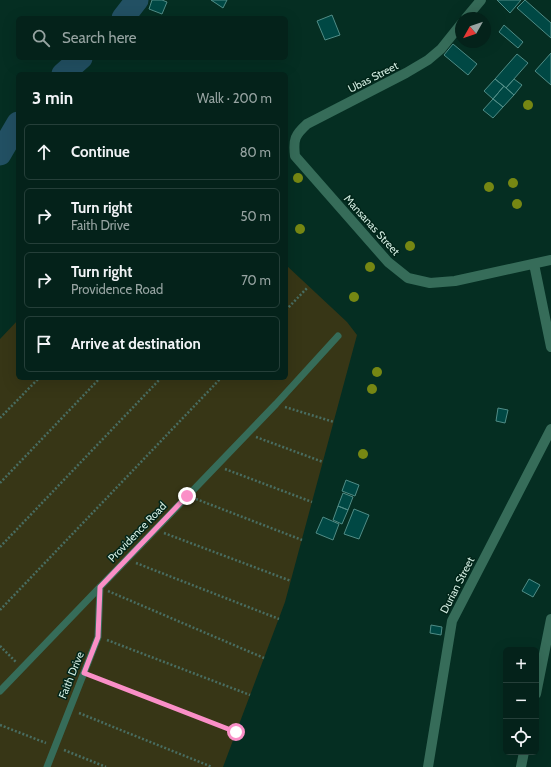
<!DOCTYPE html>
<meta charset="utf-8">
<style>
body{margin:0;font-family:Cabin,sans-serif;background:#122f27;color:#f1f3f6}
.controls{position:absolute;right:12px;bottom:12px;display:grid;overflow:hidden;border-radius:6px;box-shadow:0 4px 16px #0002}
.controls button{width:36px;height:36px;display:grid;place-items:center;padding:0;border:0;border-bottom:1px solid #253f39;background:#04221a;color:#f1f3f6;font:20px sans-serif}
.compass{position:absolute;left:455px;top:12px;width:36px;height:36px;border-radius:50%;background:#04221a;box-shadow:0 4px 16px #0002;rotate:230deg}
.stop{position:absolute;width:12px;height:12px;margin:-9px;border:3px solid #fa8fc7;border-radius:50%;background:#fff}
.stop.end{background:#fa8fc7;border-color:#fff;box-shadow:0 1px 4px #0008}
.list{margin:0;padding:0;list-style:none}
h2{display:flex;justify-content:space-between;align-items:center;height:52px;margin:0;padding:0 16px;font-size:17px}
h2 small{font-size:13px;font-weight:400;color:#97a4a2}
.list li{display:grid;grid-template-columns:26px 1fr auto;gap:12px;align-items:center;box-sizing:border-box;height:56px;margin:0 8px 8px;padding:0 8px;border:1px solid #253f39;border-radius:6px}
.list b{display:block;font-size:15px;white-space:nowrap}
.list p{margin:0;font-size:13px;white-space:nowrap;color:#97a4a2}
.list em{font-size:13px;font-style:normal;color:#97a4a2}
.icon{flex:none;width:22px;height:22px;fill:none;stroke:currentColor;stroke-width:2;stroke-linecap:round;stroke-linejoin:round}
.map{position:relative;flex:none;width:551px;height:767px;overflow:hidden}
.search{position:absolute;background:#04221a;box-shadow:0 4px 16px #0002;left:16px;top:16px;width:272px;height:44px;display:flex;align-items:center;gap:10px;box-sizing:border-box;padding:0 14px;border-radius:6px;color:#97a4a2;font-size:15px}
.panel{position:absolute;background:#04221a;box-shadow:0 4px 16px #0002;left:16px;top:72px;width:272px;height:308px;border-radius:6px}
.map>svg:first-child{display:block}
.green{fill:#373616}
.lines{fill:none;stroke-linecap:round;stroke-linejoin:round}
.river{stroke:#225063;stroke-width:23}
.building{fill:#004844;stroke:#508c86}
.path{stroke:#496d61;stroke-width:2.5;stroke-dasharray:2 2;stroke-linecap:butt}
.lane{stroke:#366c59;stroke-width:7}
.street{stroke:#366c59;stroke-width:10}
.tree{fill:#768713}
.route{stroke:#fa8fc7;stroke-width:5}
.labels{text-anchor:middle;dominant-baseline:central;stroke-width:3;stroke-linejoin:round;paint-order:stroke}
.street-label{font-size:11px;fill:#d2ece1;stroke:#002418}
</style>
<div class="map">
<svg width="551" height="767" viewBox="0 0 551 767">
<rect width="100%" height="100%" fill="#052e22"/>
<path class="green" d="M286,265L347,322L357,335L285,602L223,767H0V339L18,320V378H286Z"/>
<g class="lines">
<path class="river" d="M123,18L137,0
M63,74L81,58
M0,154L18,123"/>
</g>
<path class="building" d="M152,0H162L167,2L162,14L149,9Z
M211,0H227L223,8Z
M497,0H521L510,13Z
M525,0L551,23V38L517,8Z
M332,15L340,35L325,40L317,21Z
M504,25L523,42L518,48L499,32Z
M453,44L477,64L468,75L444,55Z
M551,53V85L535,71Z
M517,54L528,63L506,88L495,79Z
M495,79L504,86L493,99L484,91Z
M514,79L522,85L514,95L506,88Z
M504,86L514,95L503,107L493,99Z
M493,99L503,107L493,118L483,110Z
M498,408L508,410L505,423L496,421Z
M346,480L359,485L355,496L342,491Z
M343,493L353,497L348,510L338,506Z
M338,506L348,510L342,524L333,520Z
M354,509L369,515L359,539L344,534Z
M323,517L339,524L333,540L316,533Z
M529,579L540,585L533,597L522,591Z
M431,625L442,627L441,635L430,633Z"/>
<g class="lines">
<path class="path" d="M286,310L308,287
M285,407L334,422
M0,418L39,378
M256,437L323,462
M225,469L312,502
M0,483L100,378
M196,499L302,540
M164,533L291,581
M0,547L161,378
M136,563L279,619
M108,591L264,658
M0,610L221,378
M107,640L250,695
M0,646L16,662
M93,677L236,732
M79,713L212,767
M0,725L46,743
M64,750L106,767"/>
<path class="lane" d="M0,691L276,404L338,336
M47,767L98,637L100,587"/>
<path class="street" d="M466,18L481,0
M461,24L441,49L428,60L406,73L307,124C295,135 293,139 295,156L388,262L408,278L430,283L455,281L551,260
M534,264L551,347
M536,694L551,619
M428,767L452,621L551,429
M521,767L524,752"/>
</g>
<g class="tree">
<circle cx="528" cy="105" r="5"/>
<circle cx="298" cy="178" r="5"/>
<circle cx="513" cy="183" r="5"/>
<circle cx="489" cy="187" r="5"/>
<circle cx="517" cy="204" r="5"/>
<circle cx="300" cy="229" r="5"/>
<circle cx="410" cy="246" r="5"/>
<circle cx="370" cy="267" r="5"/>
<circle cx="354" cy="297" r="5"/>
<circle cx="377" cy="372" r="5"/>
<circle cx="372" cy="389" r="5"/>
<circle cx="363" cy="454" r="5"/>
</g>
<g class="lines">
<path class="route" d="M187,496L100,587L98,637L84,673L236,732"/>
</g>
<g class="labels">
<g class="street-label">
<text transform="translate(373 77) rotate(-27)">Ubas Street</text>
<text transform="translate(372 225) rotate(48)">Mansanas Street</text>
<text transform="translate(137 532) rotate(-46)">Providence Road</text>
<text transform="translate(457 585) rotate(-63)">Durian Street</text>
<text transform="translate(71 675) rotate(-68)">Faith Drive</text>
</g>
</g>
</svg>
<div class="controls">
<button>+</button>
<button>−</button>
<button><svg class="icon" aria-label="locate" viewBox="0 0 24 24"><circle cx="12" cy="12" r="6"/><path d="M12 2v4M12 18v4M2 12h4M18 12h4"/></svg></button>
</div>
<svg class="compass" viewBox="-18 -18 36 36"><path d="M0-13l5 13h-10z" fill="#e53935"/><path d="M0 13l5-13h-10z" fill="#97a4a2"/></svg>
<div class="stop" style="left:236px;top:732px"></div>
<div class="stop end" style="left:187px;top:496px"></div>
<div class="search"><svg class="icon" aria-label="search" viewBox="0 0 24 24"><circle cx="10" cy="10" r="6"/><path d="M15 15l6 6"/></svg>Search here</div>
<section class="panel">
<h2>3 min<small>Walk · 200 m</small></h2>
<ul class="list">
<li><svg class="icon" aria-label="ahead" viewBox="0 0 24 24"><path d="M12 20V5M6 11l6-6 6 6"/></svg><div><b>Continue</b></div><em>80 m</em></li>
<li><svg class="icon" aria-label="right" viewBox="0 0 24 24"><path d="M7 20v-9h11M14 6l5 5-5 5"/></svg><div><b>Turn right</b><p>Faith Drive</p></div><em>50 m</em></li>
<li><svg class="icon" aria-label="right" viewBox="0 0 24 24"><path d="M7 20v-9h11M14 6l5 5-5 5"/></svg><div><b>Turn right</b><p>Providence Road</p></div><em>70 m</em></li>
<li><svg class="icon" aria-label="arrive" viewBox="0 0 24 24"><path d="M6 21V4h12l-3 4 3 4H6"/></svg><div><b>Arrive at destination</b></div></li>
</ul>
</section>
</div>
